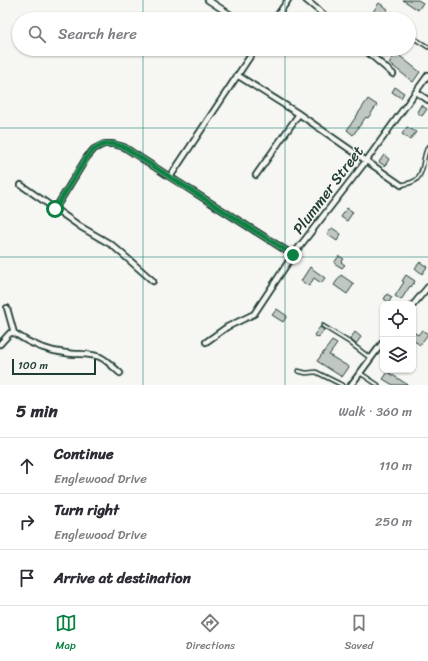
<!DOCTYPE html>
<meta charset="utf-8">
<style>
body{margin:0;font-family:Sriracha,sans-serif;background:#f7f7f7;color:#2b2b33}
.controls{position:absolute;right:12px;bottom:12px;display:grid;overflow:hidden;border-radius:8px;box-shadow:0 1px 3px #0004}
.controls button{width:36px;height:36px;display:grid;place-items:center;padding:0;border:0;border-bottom:1px solid #e1e1e2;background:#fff;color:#2b2b33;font:20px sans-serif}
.scale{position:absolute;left:12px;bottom:10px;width:84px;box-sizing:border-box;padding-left:4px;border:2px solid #1f3d34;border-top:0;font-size:11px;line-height:14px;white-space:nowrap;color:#1f3d34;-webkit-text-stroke:3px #f6f6f2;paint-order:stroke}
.stop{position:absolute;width:12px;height:12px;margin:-9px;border:3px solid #0b8043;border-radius:50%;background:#fff}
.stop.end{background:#0b8043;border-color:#fff;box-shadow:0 1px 4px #0008}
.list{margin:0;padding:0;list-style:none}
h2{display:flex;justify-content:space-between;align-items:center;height:52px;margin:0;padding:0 16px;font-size:17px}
h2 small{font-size:13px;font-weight:400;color:#7c7c81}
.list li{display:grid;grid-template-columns:26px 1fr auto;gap:12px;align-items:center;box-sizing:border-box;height:56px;padding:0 16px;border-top:1px solid #e1e1e2}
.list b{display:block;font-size:15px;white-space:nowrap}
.list p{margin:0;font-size:13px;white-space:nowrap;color:#7c7c81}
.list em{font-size:13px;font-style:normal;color:#7c7c81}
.icon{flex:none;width:22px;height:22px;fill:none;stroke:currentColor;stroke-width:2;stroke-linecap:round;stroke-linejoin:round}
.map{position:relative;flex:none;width:428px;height:385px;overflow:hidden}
.search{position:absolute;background:#fff;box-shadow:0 1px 3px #0004;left:12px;right:12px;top:12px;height:44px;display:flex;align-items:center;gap:10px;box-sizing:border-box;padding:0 14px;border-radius:22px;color:#7c7c81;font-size:15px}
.sheet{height:220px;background:#fff}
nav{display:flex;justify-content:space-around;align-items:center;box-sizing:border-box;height:56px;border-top:1px solid #e1e1e2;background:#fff;font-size:11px;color:#7c7c81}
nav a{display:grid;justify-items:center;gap:2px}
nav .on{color:#0b8043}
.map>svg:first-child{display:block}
.building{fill:#c1c8c3;stroke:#1f3d34}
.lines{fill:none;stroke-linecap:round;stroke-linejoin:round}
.lane-casing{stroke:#1f3d34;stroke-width:5.5}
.street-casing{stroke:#1f3d34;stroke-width:8}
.lane{stroke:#f6f6f2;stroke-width:2.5}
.street{stroke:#f6f6f2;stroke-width:4.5}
.route{stroke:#0b8043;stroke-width:5}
.grid{fill:none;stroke:#0f766e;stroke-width:1;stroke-opacity:0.55}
.labels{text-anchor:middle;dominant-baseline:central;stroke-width:3;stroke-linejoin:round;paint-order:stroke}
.street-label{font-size:15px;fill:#1f3d34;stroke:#f6f6f2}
</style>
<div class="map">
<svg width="428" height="385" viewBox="0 0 428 385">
<rect width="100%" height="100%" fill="#f6f6f2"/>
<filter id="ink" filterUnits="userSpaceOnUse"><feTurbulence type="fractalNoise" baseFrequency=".025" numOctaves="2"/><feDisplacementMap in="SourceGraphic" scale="8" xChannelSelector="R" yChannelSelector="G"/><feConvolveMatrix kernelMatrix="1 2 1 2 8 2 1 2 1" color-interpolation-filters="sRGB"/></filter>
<g filter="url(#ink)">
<path class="building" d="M403,0H418L423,3L418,10Z
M379,3L388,9L381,19H368Z
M396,53L420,72L413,82L389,63Z
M395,87L404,93L401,98L392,92Z
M368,99L377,105L368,118L366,117L353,135L347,130Z
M421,105L427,109L422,116L417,112Z
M407,127L416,132L410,140L402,134Z
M384,155L389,159L385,166L379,162Z
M347,208L353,212L347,221L341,217Z
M332,228L341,234L337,241L327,234Z
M339,256L344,259L341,262L345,265L342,268L334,263Z
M420,262L427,267L422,274L415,268Z
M310,267L325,278L321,283L314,278L309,286L301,281Z
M341,275L354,284L347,294L334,285Z
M406,275L415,281L411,287L410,286L401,300L395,296L404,282L402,281Z
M387,294L392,297L389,302L384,299Z
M277,309L287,316L283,322L272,315Z
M320,327L324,330L318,338L314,335Z
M422,330L428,334L420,345L413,340V332L418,335Z
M355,332L361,337L356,344L350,339Z
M332,341L337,344L329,355L349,367L342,377L317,361Z
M388,372L408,385H393L383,379Z"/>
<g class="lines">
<defs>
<path id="lane" d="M409,42L412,40L415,39L428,47
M401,185C406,184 412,183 416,180C425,172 422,157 428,147
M323,326L349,342L370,358
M298,371L306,373L316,372L342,385
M360,373L378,385"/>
<path id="street" d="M208,0L237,19
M306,0L329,19
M275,19L288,0
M364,49L393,74
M237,75L299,114L401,185
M416,92L428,100
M256,175L299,114
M170,177L255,49
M21,185L81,227L112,245L127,258L153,281
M55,209L87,157L94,149L104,144H113L124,147L170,177L293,255
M413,305L428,287
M7,308L14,333
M206,342L227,327L254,314L293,255L366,161L428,75
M0,344L10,333H14C30,344 47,351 66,353C77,355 89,353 100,357C107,360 114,368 120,373
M351,385L383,342"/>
</defs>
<use href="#lane" class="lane-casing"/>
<use href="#street" class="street-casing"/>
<use href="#lane" class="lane"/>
<use href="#street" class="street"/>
</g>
</g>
<g class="lines" filter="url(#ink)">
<path class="route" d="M55,209L87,157L94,149L104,144H113L124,147L170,177L293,255"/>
</g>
<path class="grid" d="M143,0V19M285,0V19M143,49V385M285,49V385M0,128H428M0,257H428"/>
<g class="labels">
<g class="street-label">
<text transform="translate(328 190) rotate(-53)">Plummer Street</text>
</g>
</g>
</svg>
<div class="controls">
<button><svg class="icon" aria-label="locate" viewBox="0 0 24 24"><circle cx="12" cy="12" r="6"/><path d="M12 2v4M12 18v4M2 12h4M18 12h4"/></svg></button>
<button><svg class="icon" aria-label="layers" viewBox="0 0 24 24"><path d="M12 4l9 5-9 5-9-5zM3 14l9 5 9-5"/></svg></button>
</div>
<div class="scale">100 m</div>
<div class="stop" style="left:55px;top:209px"></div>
<div class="stop end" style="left:293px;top:255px"></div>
<div class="search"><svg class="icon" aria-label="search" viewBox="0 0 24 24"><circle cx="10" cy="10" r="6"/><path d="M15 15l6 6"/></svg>Search here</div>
</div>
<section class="sheet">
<h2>5 min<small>Walk · 360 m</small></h2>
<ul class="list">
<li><svg class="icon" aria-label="ahead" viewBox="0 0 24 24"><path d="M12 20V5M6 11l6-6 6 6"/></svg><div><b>Continue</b><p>Englewood Drive</p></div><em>110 m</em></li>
<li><svg class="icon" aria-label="right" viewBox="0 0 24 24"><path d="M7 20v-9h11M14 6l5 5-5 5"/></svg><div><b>Turn right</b><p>Englewood Drive</p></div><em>250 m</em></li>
<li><svg class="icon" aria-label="arrive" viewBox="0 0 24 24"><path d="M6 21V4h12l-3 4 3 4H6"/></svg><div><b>Arrive at destination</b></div></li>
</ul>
</section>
<nav>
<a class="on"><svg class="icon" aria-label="map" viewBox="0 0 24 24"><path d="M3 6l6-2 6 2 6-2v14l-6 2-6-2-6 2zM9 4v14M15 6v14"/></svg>Map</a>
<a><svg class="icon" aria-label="directions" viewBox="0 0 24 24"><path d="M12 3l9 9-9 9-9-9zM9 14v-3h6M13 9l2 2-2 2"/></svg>Directions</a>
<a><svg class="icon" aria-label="saved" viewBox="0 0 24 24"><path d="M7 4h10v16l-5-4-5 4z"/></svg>Saved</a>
</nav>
